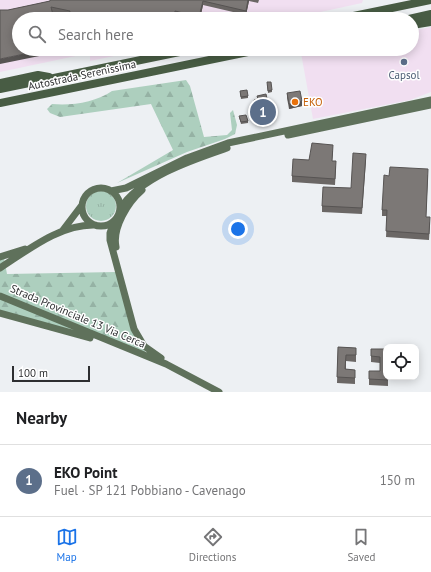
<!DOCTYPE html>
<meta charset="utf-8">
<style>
body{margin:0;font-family:"PT Sans",sans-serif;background:#f6f6f6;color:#202124}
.controls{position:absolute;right:12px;bottom:12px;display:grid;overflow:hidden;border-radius:8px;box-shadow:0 2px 10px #0003}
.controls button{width:36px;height:36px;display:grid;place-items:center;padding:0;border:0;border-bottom:1px solid #e0e0e0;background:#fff;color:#202124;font:20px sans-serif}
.scale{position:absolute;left:12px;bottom:10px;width:78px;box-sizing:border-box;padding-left:4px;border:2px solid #2d2e30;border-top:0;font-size:11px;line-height:14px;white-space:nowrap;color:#2d2e30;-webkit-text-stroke:3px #fff;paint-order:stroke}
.you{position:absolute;left:238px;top:229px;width:14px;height:14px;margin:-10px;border:3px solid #fff;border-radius:50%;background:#1a73e8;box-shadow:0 0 0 6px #1a73e833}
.badge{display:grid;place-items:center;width:26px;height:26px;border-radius:50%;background:#1a73e8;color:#fff;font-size:13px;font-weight:700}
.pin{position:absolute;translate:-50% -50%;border:2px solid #fff;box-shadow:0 1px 4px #0006}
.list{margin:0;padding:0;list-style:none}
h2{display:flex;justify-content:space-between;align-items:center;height:52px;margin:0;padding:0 16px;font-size:17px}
h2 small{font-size:13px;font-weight:400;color:#757577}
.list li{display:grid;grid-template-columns:26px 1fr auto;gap:12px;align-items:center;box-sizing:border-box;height:72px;padding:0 16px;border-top:1px solid #e0e0e0}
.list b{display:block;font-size:15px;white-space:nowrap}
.list p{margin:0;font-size:13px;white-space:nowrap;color:#757577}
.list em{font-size:13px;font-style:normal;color:#757577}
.icon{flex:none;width:22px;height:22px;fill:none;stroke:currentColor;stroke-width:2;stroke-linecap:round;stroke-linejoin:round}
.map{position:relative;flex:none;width:431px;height:392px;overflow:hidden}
.search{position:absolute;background:#fff;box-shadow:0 2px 10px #0003;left:12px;right:12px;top:12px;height:44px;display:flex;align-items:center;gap:10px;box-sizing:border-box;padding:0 14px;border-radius:22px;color:#757577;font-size:15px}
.sheet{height:124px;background:#fff}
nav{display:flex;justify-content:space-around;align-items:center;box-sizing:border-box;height:56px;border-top:1px solid #e0e0e0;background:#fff;font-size:11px;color:#757577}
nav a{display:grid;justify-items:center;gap:2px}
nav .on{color:#1a73e8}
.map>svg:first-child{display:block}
.industrial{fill:#f1dff1}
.grass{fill:url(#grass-tufts)}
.forest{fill:url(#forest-firs)}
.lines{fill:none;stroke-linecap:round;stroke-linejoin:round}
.primary{stroke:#5f715b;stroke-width:7}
.motorway{stroke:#485c44;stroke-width:8}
.wall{fill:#6b6765}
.shaded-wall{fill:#575453}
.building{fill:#7c7876;stroke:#575453}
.service-dot{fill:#5c6f8a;stroke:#fff;stroke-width:1.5}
.food-dot{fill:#e8710a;stroke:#fff;stroke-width:1.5}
.labels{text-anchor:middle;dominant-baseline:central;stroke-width:3;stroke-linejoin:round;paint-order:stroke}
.street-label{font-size:11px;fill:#2d2e30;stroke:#fff}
.service-label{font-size:11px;fill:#4e5e75;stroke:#fff}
.food-label{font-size:11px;fill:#c56008;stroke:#fff;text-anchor:start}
</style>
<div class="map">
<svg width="431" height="392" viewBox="0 0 431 392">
<defs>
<pattern id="grass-tufts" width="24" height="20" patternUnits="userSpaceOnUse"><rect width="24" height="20" fill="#adcfbe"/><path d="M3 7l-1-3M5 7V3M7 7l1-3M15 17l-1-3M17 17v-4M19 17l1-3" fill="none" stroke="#95b2a4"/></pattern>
<pattern id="forest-firs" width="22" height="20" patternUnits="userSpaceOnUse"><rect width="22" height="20" fill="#adcfbe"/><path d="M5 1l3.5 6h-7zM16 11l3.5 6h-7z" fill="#95b2a4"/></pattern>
</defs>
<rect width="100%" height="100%" fill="#edf0f3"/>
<path class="industrial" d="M0,0H363L362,3L288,19H19V49H148L90,61V53L0,72Z
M431,27V92L410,100L313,119L301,53L320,49H412V31Z"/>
<path class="grass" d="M86 206a15 15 0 1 1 30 0a15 15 0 1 1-30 0Z"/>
<path class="forest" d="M186,80L190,86L204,137L227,135L232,130L230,113L233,110L237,125L235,134L225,139L187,152L117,183L173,150L151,104L60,117L50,113L47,109L52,104C72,106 96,102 112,91Z
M4,258L7,274L116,272L132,329L146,353L0,311V259Z"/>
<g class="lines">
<path class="primary" d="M288,135L431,105
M82 207a19 19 0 1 1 38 0a19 19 0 1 1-38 0Z
M111,191L126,188L187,158L228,143L431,100
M120,209C140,177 192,160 227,148
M114,221L110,233V240L134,329L144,346L161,358
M63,230L82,205
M116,247C112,228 128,202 142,190
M0,257L25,249
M0,268C28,250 60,224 95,225
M0,296L166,364L219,392
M0,313L90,338"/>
<path class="motorway" d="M339,19L431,0
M409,19L431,14
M412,25L431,22
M0,83L38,75L49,77
M0,89L194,49
M0,103L263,49"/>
</g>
<path class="wall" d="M50,0H259L258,3L249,1L246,15L203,5L200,19H188L175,16V19H155L148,17L69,15L52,12L59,52L8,10L50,1Z
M267,84L272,90V92L268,93Z
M240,92L248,96V98L241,99Z
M287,93L302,106L289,109L287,98Z
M254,100L271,117V119L258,122Z
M239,117L248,121V123L241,124Z
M333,151L332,161L336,167L335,185L292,182V176L309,160Z
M366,160L362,214L322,212V206L351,188Z
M428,175L426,217L430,223L429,240L386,237L387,216H382V210L389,176Z
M338,347L356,348V362L346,361V369L355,370V384L337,383Z
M371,349H386L388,377V386L369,385V371H380V363L371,362Z"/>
<path class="shaded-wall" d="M248,0H249V1L246,15V11Z
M203,1V5L200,19H199Z
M49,49H59V52L0,64V59Z
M302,101V106L289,109V104Z"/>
<path class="building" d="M50,0H248L246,11L203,1L199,17L175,11L174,19L148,13L146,19H68L70,11L51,7L54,19H19V49H49L0,59V10H8L50,1Z
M267,82H271L272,90L268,91Z
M247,90L248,96L241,97L240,91Z
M300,91L302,101L289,104L287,93Z
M266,94L271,117L258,120L254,100L258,99L257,96Z
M246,115L248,121L241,122L239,116Z
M312,143L333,145L332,161H336L335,179L292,176L293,159L309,160Z
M353,153L366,154L362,208L322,206L323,187L351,188Z
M390,167L428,169L426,217H430L429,234L386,231L387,210H382L384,175L389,176Z
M338,347L356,348V355H346L345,369L355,370V378L337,377Z
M371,349H386V377H388V380L369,379V371H380V357L371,356Z"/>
<circle class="service-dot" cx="404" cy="62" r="4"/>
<circle class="food-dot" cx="295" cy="102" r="4"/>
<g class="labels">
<g class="street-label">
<text transform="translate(82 75) rotate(-12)">Autostrada Serenissima</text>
<text transform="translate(78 316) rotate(23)">Strada Provinciale 13 Via Cerca</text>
</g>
<g class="service-label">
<text x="404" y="75">Capsol</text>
</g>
<g class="food-label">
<text x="303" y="102">EKO</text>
</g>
</g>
</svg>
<div class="controls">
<button><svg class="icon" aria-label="locate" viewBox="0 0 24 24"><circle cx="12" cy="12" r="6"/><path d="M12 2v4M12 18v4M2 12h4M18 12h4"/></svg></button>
</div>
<div class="scale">100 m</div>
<div class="you"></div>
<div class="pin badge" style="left:263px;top:112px;background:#5c6f8a">1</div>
<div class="search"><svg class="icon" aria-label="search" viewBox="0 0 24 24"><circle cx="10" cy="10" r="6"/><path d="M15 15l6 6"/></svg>Search here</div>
</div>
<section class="sheet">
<h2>Nearby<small></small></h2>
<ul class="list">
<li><span class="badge" style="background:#5c6f8a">1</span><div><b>EKO Point</b><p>Fuel · SP 121 Pobbiano - Cavenago</p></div><em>150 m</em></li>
</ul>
</section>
<nav>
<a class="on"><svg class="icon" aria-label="map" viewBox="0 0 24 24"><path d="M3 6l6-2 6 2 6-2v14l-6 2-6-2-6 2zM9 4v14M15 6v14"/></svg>Map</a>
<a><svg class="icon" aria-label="directions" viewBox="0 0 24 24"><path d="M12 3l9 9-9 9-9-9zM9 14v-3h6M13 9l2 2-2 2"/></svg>Directions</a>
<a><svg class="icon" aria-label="saved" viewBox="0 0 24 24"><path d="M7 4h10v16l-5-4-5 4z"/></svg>Saved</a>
</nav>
